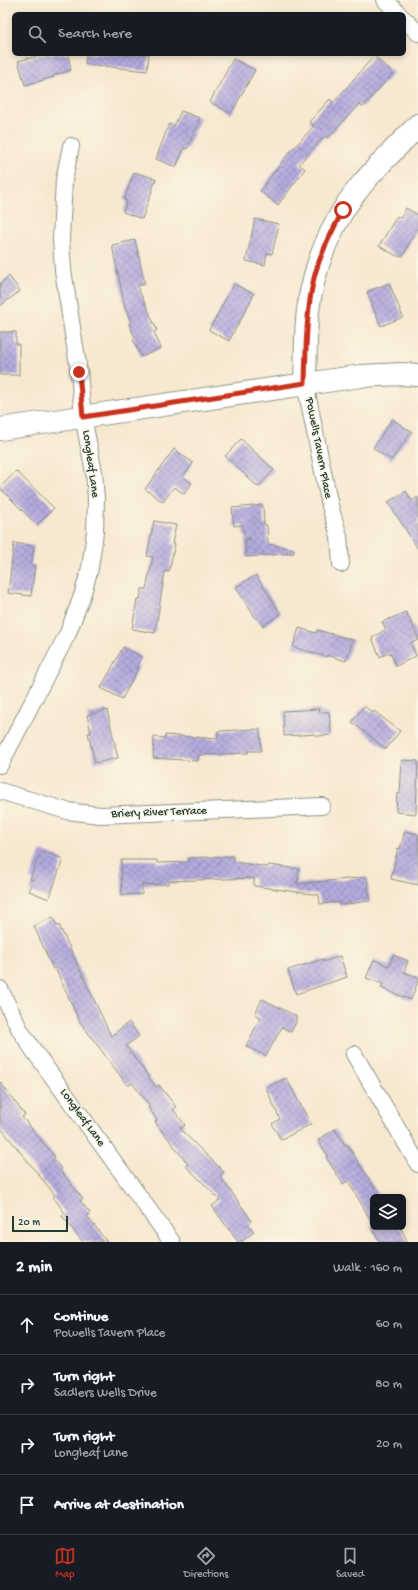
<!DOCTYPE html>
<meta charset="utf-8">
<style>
body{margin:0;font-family:"Gochi Hand",sans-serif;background:#20242c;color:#f1f3f6}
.controls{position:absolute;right:12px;bottom:12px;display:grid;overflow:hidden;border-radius:6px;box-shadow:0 2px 6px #0003}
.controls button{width:36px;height:36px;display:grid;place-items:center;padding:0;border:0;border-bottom:1px solid #363941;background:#171b24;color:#f1f3f6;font:20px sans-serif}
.scale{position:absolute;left:12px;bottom:10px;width:56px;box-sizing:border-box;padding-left:4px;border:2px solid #1f3d34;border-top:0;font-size:11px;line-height:14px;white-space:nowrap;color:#1f3d34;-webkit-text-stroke:3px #fcf5e5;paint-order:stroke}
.stop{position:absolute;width:12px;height:12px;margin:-9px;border:3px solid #c8321e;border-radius:50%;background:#fff}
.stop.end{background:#c8321e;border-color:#fff;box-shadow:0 1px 4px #0008}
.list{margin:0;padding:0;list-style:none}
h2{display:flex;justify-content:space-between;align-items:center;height:52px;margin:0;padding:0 16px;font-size:17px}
h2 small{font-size:13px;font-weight:400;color:#9ea1a6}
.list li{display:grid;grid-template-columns:26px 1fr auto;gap:12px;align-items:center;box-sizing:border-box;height:60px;padding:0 16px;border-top:1px solid #363941}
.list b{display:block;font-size:15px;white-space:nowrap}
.list p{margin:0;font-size:13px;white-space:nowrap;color:#9ea1a6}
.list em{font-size:13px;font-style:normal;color:#9ea1a6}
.icon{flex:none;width:22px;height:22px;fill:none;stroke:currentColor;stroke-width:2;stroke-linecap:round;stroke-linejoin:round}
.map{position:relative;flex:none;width:418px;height:1242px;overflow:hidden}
.search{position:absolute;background:#171b24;box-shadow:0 2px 6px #0003;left:12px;right:12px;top:12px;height:44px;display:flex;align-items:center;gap:10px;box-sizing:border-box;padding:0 14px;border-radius:6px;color:#9ea1a6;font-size:15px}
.sheet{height:292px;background:#171b24}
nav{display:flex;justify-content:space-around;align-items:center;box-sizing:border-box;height:56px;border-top:1px solid #363941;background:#171b24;font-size:11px;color:#9ea1a6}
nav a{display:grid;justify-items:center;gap:2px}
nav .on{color:#c8321e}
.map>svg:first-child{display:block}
.building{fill:url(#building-cross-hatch)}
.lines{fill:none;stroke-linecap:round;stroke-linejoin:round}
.street-casing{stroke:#8b9282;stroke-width:18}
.secondary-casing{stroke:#8b9282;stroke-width:24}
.street{stroke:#fff;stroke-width:16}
.secondary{stroke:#fff;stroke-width:22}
.route{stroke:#c8321e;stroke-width:5}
.labels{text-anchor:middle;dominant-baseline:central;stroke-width:3;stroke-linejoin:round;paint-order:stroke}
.street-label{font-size:12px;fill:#1f3d34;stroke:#fcf5e5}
</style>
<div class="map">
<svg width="418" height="1242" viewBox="0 0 418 1242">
<defs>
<pattern id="building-cross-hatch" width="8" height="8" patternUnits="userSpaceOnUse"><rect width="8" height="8" fill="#b5abdf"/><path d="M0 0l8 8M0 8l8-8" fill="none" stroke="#938cb6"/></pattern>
</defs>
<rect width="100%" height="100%" fill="#fcf5e5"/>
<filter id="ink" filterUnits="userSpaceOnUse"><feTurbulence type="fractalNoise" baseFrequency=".025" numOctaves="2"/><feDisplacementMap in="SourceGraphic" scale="8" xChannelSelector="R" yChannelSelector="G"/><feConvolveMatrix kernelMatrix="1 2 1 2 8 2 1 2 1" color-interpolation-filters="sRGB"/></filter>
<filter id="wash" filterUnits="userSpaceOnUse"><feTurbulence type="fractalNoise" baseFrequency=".012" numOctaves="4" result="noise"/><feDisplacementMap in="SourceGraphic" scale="16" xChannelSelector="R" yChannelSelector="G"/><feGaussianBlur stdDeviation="0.9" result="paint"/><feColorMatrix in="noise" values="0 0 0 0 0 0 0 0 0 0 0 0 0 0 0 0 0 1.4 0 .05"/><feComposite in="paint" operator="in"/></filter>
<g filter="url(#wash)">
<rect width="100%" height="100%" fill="#f7e8d0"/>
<g id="blocks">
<path class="building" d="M46,54H68L71,70L54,75V77L25,85L18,61Z
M86,54H149L147,71L85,64Z
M374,56L393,73L363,107L359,104L327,138L325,136L299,164L305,169L278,205L260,191L287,155L314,126L309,122L330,99L333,103Z
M233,59L255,70L231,114L210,102Z
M181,111L200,118L187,149L184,148L176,167L156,159L169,124L174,126Z
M134,172L156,179L142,219L123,212L127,201L124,200Z
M406,208L418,215V227L403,256H397L379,246L397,216L401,218Z
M255,219L279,224L272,254L267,253L265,265L246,261Z
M135,240L145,284L137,286L157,330L154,332L161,348L141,357L133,339L135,338L129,323L131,322L125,308L112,245Z
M9,276L20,291L0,306V284Z
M389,283L403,317L381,326L367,292Z
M234,284L254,294L229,341L209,330Z
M0,332H16V344H19V375H0Z
M392,419L412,432L391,460L373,448Z
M241,439L274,470L258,487L225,456Z
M174,449L193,463L183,477L192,483L184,494L174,487L163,502L145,489Z
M16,471L54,508L37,525L0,488Z
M406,491L412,501L418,497V549L388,502Z
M263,505L264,525H267L268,544L294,549V553L246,557L245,539L251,540L244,536L243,525L234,526L232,508Z
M154,521L176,525L172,544H175L169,572L165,571L155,633L132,629L137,599H140L142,589H146L153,557L147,556Z
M14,543L34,546L31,565H35L31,596L8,593Z
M256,575L281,614L263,626L257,618L256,619L236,587Z
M406,612L418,637V640L411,643L416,656L396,666L390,652L380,657L372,638L386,629L382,622Z
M299,628L316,633L317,630L353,640L346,661L327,655V657L293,647Z
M123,647L142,657L137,665L139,667L122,699L101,688Z
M364,706L373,713L374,711L400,731L386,749L352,722Z
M319,709L320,712H329L331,735L316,736V734L284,736L283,711Z
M107,710L118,758L95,763L88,733H91L87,715Z
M260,729L261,751H248V753L199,755L198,761L153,758L154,737L165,738V735L218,739V731Z
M402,760L418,761L416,814L396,812L397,794H400Z
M405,831L418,834V885L391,879L398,848L400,849Z
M41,851L63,859L49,899L29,891L34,880L30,879Z
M233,856L234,862L268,867L269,865L299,869L297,884L367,877L370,901L339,905V902L320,904L319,895L254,886V878L168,881V884L142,885V894L122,895L121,860H157V863L189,862V858Z
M53,917L57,926L59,925L111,1036L129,1022L139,1036L126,1046L156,1087L159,1085L176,1107L173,1109L185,1125L180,1129L224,1172L220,1176L252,1221L248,1224L254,1232L241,1242H238L212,1206L220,1200L186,1166L188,1164L155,1122L157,1120L148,1107L150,1106L132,1083L128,1086L80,1022L55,968L53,969L34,926Z
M393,955L408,961L404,972L418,977V981L411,1000L381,988L383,984L366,978L374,960L389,966Z
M340,956L347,977L296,994L288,970L323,959V962Z
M262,999L296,1016V1022L291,1032L282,1027L266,1056L246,1046L261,1017L255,1014Z
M286,1078L311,1124L281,1140L272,1124L280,1119L266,1088Z
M0,1082L25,1115L22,1117L55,1157L53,1159L62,1169L60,1170L83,1199L80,1201L90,1213L87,1216L107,1242H83L62,1216L65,1213L53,1197L55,1195L0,1127Z
M335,1129L345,1145L347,1144L380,1197H373V1224L348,1181L343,1184L326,1157L328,1156L318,1140Z
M371,1227H400L408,1242H380Z"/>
</g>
</g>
<g filter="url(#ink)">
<use href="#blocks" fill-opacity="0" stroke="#8b9282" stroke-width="1"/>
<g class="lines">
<defs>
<path id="street" d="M385,0L399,14
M404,19L418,33
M305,383L330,506L339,536L341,564
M0,765L68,633L82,596L90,568L95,532L96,499L94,472L83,417L79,372L63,270L61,239L64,180L71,146
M0,791L67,811L100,815L322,806
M0,989L20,1030L34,1051L172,1242
M354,1054L418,1164"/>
<path id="secondary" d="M305,383C306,359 305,334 308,310C314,264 333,218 363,183C380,163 400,144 418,125
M0,429L361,376L402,374L418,375"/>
</defs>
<use href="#street" class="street-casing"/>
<use href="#secondary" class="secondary-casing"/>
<use href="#street" class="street"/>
<use href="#secondary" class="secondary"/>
</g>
</g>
<g class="lines" filter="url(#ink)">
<path class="route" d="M79,372L83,417L305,383C306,348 306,313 314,278C320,254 332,232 343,210"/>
</g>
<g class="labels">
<g class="street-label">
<text transform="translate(318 448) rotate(79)">Powells Tavern Place</text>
<text transform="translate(90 464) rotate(82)">Longleaf Lane</text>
<text transform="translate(159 813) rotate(-2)">Briery River Terrace</text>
<text transform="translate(82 1118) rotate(54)">Longleaf Lane</text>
</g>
</g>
</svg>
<div class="controls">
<button><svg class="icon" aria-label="layers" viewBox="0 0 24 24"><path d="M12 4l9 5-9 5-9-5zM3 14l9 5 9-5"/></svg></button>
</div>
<div class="scale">20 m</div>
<div class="stop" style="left:343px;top:210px"></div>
<div class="stop end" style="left:79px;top:372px"></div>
<div class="search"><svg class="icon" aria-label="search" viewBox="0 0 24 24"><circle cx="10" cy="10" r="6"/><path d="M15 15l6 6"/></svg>Search here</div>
</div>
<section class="sheet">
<h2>2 min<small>Walk · 160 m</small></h2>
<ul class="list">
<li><svg class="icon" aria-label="ahead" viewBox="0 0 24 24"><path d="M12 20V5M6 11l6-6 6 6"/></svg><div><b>Continue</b><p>Powells Tavern Place</p></div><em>60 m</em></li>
<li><svg class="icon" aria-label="right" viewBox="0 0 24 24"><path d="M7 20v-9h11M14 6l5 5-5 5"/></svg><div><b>Turn right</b><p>Sadlers Wells Drive</p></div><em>80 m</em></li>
<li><svg class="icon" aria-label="right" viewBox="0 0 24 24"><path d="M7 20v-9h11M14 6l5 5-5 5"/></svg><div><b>Turn right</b><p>Longleaf Lane</p></div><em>20 m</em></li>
<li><svg class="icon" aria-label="arrive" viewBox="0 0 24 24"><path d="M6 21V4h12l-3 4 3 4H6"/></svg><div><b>Arrive at destination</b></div></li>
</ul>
</section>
<nav>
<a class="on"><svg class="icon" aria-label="map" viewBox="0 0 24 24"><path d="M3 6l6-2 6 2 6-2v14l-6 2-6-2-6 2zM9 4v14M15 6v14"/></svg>Map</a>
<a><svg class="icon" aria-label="directions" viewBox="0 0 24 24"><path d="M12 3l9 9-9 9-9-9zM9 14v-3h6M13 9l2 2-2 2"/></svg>Directions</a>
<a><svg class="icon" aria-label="saved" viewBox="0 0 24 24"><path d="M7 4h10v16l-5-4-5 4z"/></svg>Saved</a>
</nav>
